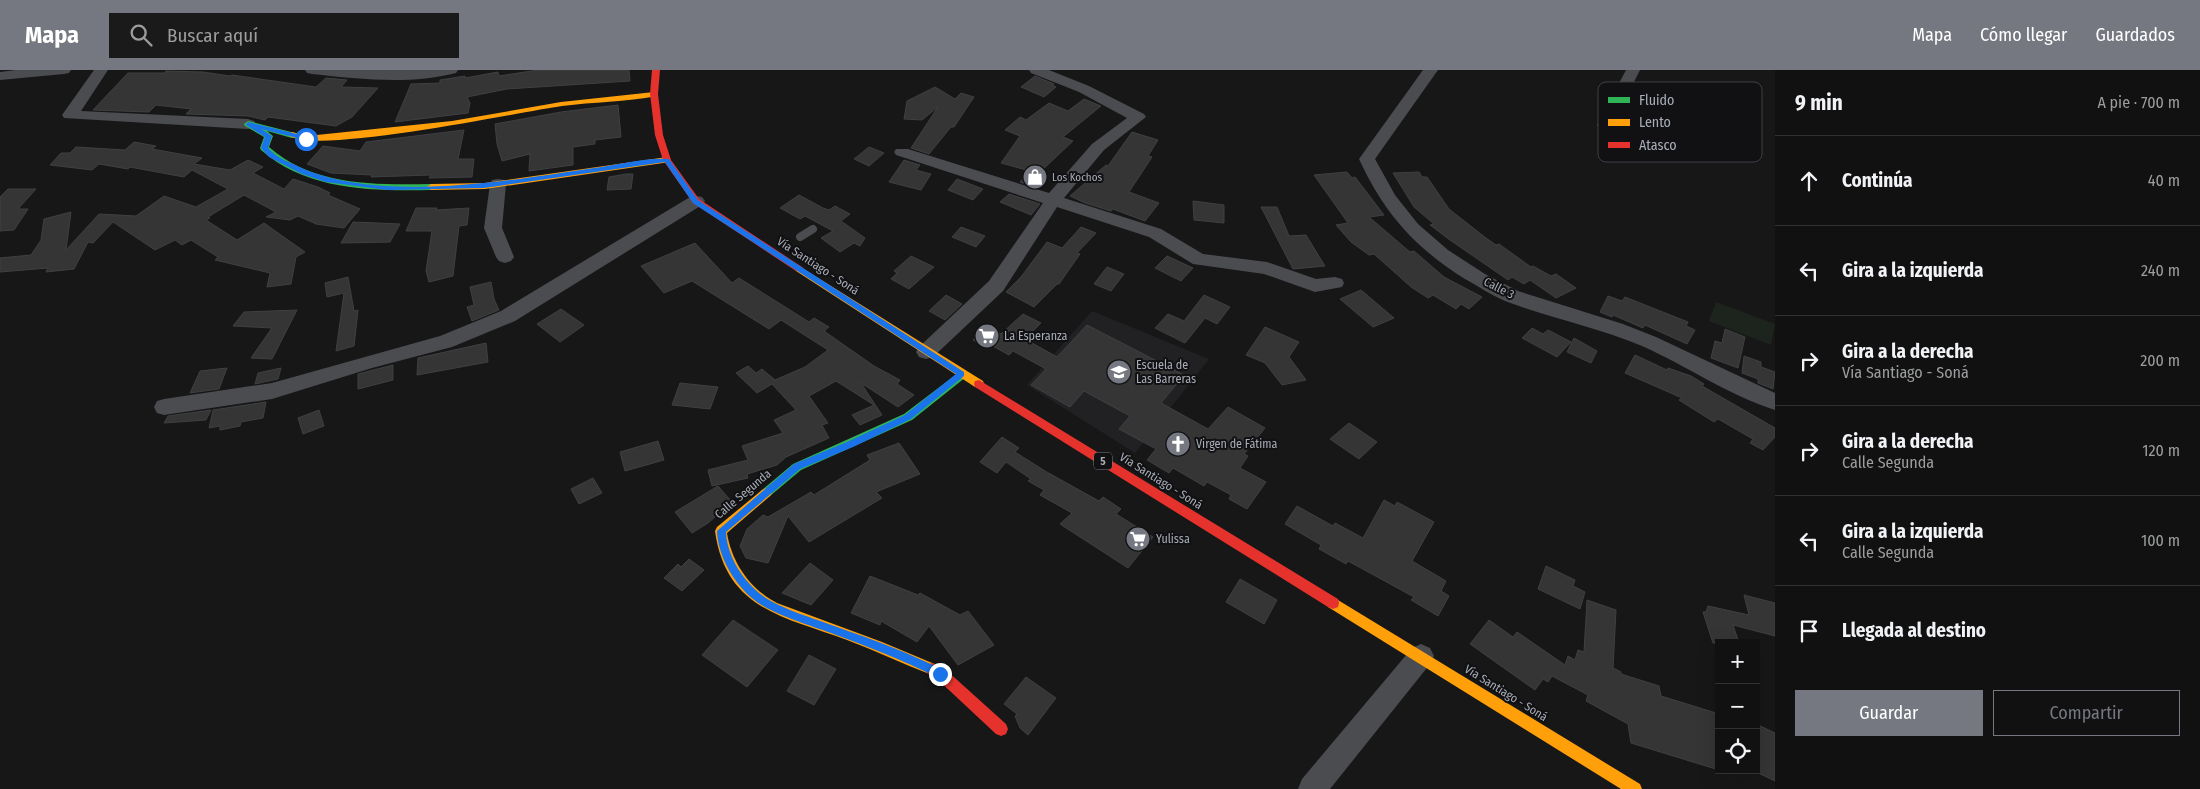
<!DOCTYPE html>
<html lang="es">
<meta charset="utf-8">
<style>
body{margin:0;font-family:"Fira Sans Condensed",sans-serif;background:#1a1a1a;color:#f1f3f6}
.controls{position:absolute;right:15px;bottom:15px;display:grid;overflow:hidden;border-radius:0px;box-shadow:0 5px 20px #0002}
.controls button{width:45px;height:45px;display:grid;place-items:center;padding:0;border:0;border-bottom:1px solid #303131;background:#111;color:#f1f3f6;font:25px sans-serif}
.stop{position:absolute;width:15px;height:15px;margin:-11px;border:4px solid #1a73e8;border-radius:50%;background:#fff}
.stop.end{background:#1a73e8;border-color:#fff;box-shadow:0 1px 5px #0008}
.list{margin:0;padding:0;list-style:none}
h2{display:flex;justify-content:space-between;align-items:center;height:65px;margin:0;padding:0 20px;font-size:21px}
h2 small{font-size:16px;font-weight:400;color:#9c9d9f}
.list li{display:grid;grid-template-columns:32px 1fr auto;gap:15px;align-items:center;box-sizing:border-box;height:90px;padding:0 20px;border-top:1px solid #303131}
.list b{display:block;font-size:19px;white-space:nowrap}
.list p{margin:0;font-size:16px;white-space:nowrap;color:#9c9d9f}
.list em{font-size:16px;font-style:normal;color:#9c9d9f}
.actions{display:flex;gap:10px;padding:15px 20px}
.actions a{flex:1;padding:11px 0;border:1px solid #757880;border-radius:0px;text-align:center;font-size:18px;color:#757880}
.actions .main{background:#757880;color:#fff}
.icon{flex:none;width:28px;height:28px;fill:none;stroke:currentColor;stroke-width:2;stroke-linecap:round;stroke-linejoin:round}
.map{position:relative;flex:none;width:1775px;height:719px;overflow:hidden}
header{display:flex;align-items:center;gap:30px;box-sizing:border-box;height:70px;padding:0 25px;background:#757880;color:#fff}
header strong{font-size:24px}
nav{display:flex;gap:28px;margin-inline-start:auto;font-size:18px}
.search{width:350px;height:45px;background:#1a1a1a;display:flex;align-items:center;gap:12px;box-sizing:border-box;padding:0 18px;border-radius:0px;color:#9c9d9f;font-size:19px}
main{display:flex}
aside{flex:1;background:#111}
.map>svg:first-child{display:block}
.built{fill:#212123}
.green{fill:#1d241e}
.building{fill:#353536;stroke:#3f4043}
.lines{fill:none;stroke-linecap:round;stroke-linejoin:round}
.lane{stroke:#4b4c50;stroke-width:8}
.street{fill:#4b4c50;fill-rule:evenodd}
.fast{fill:#30b455;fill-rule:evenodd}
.slow{fill:#ff9f0a;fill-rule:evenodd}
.jam{fill:#e5322d;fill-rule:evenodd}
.route{fill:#1a73e8}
.labels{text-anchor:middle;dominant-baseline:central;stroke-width:4;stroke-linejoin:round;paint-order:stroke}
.far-poi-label{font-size:11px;fill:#a8adb8;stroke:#111113;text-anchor:start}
.shield{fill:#111113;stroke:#7b7e86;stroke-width:1}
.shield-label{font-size:11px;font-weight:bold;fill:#a8adb8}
.street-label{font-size:12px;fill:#a8adb8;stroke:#111113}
.poi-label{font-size:12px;fill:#a8adb8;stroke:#111113;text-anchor:start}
.key{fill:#111113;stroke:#3e4045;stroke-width:1}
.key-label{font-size:14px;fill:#a8adb8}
</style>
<header>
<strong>Mapa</strong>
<div class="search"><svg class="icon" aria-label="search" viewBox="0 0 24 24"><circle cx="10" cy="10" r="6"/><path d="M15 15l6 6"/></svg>Buscar aquí</div>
<nav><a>Mapa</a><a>Cómo llegar</a><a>Guardados</a></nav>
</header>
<main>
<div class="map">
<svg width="1775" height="719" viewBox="0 0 1775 719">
<rect width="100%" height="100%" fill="#171717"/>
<path class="built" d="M1092,241L1209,289L1135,383L1027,315Z"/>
<path class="green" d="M1716,232L1775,254L1771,275L1709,251Z"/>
<path class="building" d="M538,0H629L630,11L507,19L467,27L470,33L468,43L395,52L411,14L440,13V10L465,6V8L498,2L499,6Z
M166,1L203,2L230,6L232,5L316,17L326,8L347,10L341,17L378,18L352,47L336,56L268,47L265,50L248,46L186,44L191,39L156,35L149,42L93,40L128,3H164Z
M1035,6L1054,14L1052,15L1056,17L1044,27L1021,17Z
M935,17L955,29L961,23L974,27L954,57H951L929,84L911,78L938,37L922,50L904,49L907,31Z
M1084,29L1101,36L1063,67L1073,71L1039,103L1046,106L1035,117L1020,112L1030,101L1001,93L1020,66L1005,60L1020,47L1026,50L1049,33L1068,41Z
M618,35L621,67L595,70V74L573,77V95L529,101L530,84L502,91L497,74L495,54L561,42Z
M464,60L458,89H474L472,107L429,108L431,105L371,107L372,105L331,103L307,94L323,76L360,81L366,72Z
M1132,62L1158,70L1148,86L1152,87L1129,122L1159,133L1145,151L1113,139L1111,141L1085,133L1070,126L1106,95L1108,96Z
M134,72L156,76L152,79L202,88L194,94L230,100L248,90L263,97L253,103L284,119L293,109L318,117L330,123L328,125L360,139L344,158L316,154L298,146L290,150L266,147L276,142L244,125L208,147L210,148L206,150L237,170L264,153L305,182L296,187L291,214L267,217L270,203L215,190L218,187L191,170L182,175L175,170L155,180L113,152L93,173L88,172L74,199L46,202L48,198L0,202V188L31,185L41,170L44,149L71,142L66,180L99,144L136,146L164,126L196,137L228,119L192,100L184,107L130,97L128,99L99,94L92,100L50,95L61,83H70L76,77L125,80Z
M869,77L884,83L869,96L854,89Z
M904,90L920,95L916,100L931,104L921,120L889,112Z
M1347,102L1352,108L1355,107L1384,145L1369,147L1410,182L1414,181L1444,207L1482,227L1469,239L1461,234L1456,239L1433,225L1428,228L1411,217L1374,184L1369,185L1351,172L1336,155L1348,153L1314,105Z
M1419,102L1422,107H1427L1449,139L1486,168L1496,175L1499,174L1531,197L1533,196L1551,206L1556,204L1576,218L1556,228L1530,210L1524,214L1512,207L1508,210L1450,170L1430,155L1434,154L1414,137L1393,103Z
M626,104H633L631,119L607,120L609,107Z
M957,109L983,119L973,130L948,120Z
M8,119H36L18,139H28L14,160L0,161V127Z
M1009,124L1040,134L1031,145L1000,132Z
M799,125L823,138L829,140L835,136L850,144L841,151L865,168L860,176L854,173L840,182L821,168L833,161L805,146L800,149L780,138Z
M1193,131L1224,135V153L1194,150Z
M1261,137H1277L1289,166L1306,165L1325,196L1293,199Z
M416,138H437L436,140L469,138L467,155L459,156L453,206L429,212L426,201L432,161H406Z
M353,152L378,153L400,154L390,172L341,173Z
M961,157L985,166L976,177L952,167Z
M1081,157L1096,163L1077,183L1080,184L1059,214H1057L1034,237L1006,222L1021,207L1047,172L1062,178Z
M695,173L732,213L739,208L809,252L814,248L829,257L824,261L874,296L900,310L897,314L914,325L898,337L861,313L882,345L860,355L852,345L874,335L836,311L809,326L828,353L822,355L829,368L786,387L777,395L747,404L748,408L712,416L708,400L748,390L742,376L783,363L774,350L796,340L772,314L757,323L736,303L748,296L756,303L762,299L775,310L805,297L828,280L781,250L769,259L692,211L664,223L641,196Z
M911,186L934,197L909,219L891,209L897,203L894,201Z
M1167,186L1193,198L1181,211L1155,198Z
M1107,197L1124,204L1111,221L1094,214Z
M348,207L354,241L358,240L354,276L336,281L344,223L327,227L325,213Z
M491,212L494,229L499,240L472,251L467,237L474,235L470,217Z
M1361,220L1394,248L1373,257L1340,229Z
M946,225L962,234L945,250L929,241Z
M1204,225L1230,237L1217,254L1205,248L1185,273L1155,258L1168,244L1184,251Z
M1608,226L1622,231L1625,227L1688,252L1686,256L1695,260L1687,274L1645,255L1643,258L1613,245L1612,247L1600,242Z
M561,239L584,255L560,272L537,254Z
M297,240L272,289L251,288L272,258L233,256L244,242Z
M1023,244L1041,253L1025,269L1057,287L1087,255L1184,305L1161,333L1208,359L1228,337L1265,358L1244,384L1248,386L1240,398L1266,412L1247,439L1229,429L1231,425L1207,412L1204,416L1173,398L1169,403L1147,390L1156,379L1119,359L1130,346L1084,321L1070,337L1031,315L1046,299L1013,281L1009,285L989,274L986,277L973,270L987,256L1001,264Z
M1265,257L1299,272L1289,287L1306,310L1282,315L1265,293L1246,285Z
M1532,258L1543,264L1548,260L1571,272L1557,287L1522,268Z
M1725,259L1745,267L1738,298L1711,288L1715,271L1722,273Z
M1574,268L1597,281L1591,293L1567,282Z
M486,273L488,292L417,305L418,288Z
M1635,285L1667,300L1668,298L1691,306L1704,314L1702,316L1775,358V367L1763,380L1750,373L1753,369L1718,349L1714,352L1679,330L1682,328L1625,303Z
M1744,286L1761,292V297L1775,302L1773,319L1758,313V309L1742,303Z
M393,295V310L358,319V304Z
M227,298L219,319L190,323L200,301Z
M281,298L278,309L255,314L258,303Z
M680,313L718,317L710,339L672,335Z
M266,332L263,348L241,352L240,356L220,360V356L209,358L213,340Z
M211,340L206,350L164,353L168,346Z
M319,340L324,356L303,364L298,348Z
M1349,353L1377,372L1359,389L1330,369Z
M1002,367L1019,378L1015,382L1045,401L1099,431L1103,427L1121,439L1116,444L1153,467L1128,498L1060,454L1072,443L1040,425L1044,420L1028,411L1031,409L1006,392L997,403L980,392Z
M658,371L664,390L625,401L620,382Z
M899,373L920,404L876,422L882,428L809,472L788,446L768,493L746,488L740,476L747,459L763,445L768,447L811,422L814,425L870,390L867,385Z
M593,408L602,423L579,434L571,419Z
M718,416L732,432L708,453L692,463L675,442Z
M1384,430L1395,436L1397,432L1434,452L1412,491L1446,511L1441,521L1449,526L1438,546L1411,530L1414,527L1348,491L1346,494L1319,479L1321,475L1285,454L1297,436L1333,456L1335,453L1363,468Z
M689,489L704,500L682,521L664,508L678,494L681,497Z
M810,493L833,510L811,535L782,523Z
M1546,496L1575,510L1573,516L1585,522L1580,539L1538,519Z
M870,506L918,525L920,523L960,545L968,541L994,575L958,595L929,556L917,572L881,551L880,555L851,543Z
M1240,509L1277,530L1264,554L1226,532Z
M1744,525L1775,533V566L1733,555L1739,573H1713L1703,542H1706L1708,536L1749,545Z
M1587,530L1616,540L1613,598L1621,602V604L1659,616L1661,626L1716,643L1719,659V700L1631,673L1628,654L1586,631L1588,625L1552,606L1548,612L1543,609L1535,620L1470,574L1489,550L1513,567L1517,562L1565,595L1568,586L1575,590L1578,580L1584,582Z
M733,550L778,580L747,617L702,585Z
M809,585L836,599L814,635L787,621Z
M1026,607L1056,628L1028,665L1020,658L1015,646L1017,644L1004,634Z
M1756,654L1775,663V711L1756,702Z"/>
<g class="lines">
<path class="lane" d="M800,167L813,159"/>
<path class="street" d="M16,0H71L69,3L64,4L0,10V2Z
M94,0H108L81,41L248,49L254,51L256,54L254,57L248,59L64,48L62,45Z
M305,0H458L456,3C409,15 359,9 312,4L307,3Z
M1029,0H1049L1089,16L1144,44L1146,47L1104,80L1064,128L1161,159L1203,184L1267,192L1316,209L1335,207L1342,209L1344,213L1342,217L1315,222L1264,204L1193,194L1149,167L1057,137L1003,221L933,287L926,289L919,287L916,282L919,277L989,211L1043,133L896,85L894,82L896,79H908L1049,123L1092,74L1127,48L1079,22L1031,3Z
M1423,0H1438L1375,89L1395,125L1418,154L1448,180L1485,204L1518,221L1623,254L1656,267L1775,323V340C1728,325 1687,296 1642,276C1597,257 1550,248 1505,231C1491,225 1478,216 1465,209C1414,177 1384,143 1359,89Z
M1626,0H1640L1611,58H1599L1597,55Z
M498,109L504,110L506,114L502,158L514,187L511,191L505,193L499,191L496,187L484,158L490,114L492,110Z
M696,126L702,127L705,131L702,135L515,251L452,277L372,298L272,329L164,345L157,343L154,337L157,331L164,329L272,313L440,266L501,241L690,127Z
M1421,574L1430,578L1434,586L1430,594L1330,719H1298L1302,709L1412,578Z"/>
<path class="fast" d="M248,51L295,63V67L292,68L267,61L273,66L269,77C313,116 375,115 431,114L435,117L431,120C372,121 308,121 261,80L260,78L264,67L245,56L244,54Z
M962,300L966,301L967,304L966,307L912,350L801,400L770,426L766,428L762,426L760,423L762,420L793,394L904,344Z"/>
<path class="slow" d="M654,22H657V26C626,32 593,32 562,36C519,42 314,86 288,65L292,62L307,66L452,51L561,32Z
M667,87L671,90L670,92L485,119L431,120L427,117L431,114L485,113Z
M799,196L983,311L984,314L983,317H975L796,201L794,199Z
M766,418L770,420L772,423L770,426L727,463C732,493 750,519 777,533L882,572L937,595L939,599L937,603L932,605C903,594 876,581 847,570C785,547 726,540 715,461L717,457L762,420Z
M1333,527L1640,714L1642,719H1621L1328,537L1327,533L1328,529Z"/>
<path class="jam" d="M652,0H660L658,24L663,65L671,90L699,129L802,197L804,199L802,201H796L693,133L663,90L655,65L650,24Z
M979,310L1338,529L1339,533L1338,537L1333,539L1328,537L975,317L974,314L975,311Z
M932,593L945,599L1006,654L1008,659L1006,664L1001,666L996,664L935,607L927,603L925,599L927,595Z"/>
</g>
<path class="route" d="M248,52L309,67L306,70L261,59L272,66L268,78C275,86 283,90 293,94C373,135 507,111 594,98C615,95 649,87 669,89L698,130L707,136L964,302V306L911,349L853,377L800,399L726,462C727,487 744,512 763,526C781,539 816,549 837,557C874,570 909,583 943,600V607H937C902,590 867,576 831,563C811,556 773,544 757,532C735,516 718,487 717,461L794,394L847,372L905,345L956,304L702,139L693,133L665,92L484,118L388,120L326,112L302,104L269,87L261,78L265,67L246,55Z"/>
<defs>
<symbol id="shop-disc" viewBox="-11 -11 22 22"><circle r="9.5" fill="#757880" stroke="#111113"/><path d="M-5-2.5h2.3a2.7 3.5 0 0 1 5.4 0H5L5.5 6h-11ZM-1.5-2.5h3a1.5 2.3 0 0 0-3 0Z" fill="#fff"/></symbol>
<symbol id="supermarket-disc" viewBox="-11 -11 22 22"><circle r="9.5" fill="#757880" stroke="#111113"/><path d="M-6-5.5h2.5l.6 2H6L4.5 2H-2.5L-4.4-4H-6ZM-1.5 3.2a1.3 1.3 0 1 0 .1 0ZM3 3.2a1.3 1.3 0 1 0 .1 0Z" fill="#fff"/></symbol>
<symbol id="school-disc" viewBox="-11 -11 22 22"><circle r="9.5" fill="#757880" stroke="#111113"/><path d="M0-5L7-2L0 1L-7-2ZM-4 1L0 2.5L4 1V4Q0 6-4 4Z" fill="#fff"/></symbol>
<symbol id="church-disc" viewBox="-11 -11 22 22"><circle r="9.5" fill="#757880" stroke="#111113"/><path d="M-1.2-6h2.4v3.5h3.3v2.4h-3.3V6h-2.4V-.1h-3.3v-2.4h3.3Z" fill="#fff"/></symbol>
</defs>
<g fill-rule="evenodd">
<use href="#shop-disc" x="1021" y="93" width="28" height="28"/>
<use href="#supermarket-disc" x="973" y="252" width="28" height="28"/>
<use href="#school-disc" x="1105" y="288" width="28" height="28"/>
<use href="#church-disc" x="1164" y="360" width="28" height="28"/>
<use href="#supermarket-disc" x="1124" y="455" width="28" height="28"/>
</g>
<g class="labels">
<g class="far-poi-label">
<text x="1052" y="107">Los Kochos</text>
</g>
<rect class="shield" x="1094" y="382.5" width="18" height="17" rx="4"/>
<g class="shield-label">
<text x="1103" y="391">5</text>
</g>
<g class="street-label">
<text transform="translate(818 196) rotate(33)">Vía Santiago - Soná</text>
<text transform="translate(1499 218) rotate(27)">Calle 3</text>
<text transform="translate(1161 411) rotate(32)">Vía Santiago - Soná</text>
<text transform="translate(743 424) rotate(-40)">Calle Segunda</text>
<text transform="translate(1506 623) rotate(32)">Vía Santiago - Soná</text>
</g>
<g class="poi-label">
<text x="1004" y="266">La Esperanza</text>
<text x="1136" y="295">Escuela de<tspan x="1136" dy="14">Las Barreras</tspan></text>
<text x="1196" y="374">Virgen de Fátima</text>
<text x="1156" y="469">Yulissa</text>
</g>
</g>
<rect x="1598" y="12" width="164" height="80" rx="8" class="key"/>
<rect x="1608" y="27" width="22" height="6" fill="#30b455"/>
<rect x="1608" y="49" width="22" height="7" fill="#ff9f0a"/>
<rect x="1608" y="72" width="22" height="6" fill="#e5322d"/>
<g class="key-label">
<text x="1639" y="35">Fluido</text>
<text x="1639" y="57">Lento</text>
<text x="1639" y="80">Atasco</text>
</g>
</svg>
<div class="controls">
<button>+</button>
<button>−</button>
<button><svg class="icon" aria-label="locate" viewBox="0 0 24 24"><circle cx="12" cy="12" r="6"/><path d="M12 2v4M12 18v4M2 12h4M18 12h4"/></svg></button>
</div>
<div class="stop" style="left:306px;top:69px"></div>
<div class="stop end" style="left:940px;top:604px"></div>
</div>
<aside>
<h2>9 min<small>A pie · 700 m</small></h2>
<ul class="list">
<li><svg class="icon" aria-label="ahead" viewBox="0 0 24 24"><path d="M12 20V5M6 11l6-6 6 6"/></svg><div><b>Continúa</b></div><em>40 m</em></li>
<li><svg class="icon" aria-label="left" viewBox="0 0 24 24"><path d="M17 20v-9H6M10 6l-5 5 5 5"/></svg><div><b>Gira a la izquierda</b></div><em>240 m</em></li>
<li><svg class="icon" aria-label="right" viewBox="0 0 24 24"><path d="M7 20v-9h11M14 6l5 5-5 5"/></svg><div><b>Gira a la derecha</b><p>Vía Santiago - Soná</p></div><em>200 m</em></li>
<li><svg class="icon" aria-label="right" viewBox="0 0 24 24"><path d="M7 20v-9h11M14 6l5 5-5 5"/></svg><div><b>Gira a la derecha</b><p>Calle Segunda</p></div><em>120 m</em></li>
<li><svg class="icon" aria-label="left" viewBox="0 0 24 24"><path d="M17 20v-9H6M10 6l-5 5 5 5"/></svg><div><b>Gira a la izquierda</b><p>Calle Segunda</p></div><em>100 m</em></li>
<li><svg class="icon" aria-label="arrive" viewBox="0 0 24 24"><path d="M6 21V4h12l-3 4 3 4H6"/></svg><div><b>Llegada al destino</b></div></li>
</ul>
<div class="actions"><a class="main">Guardar</a><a>Compartir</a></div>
</aside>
</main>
